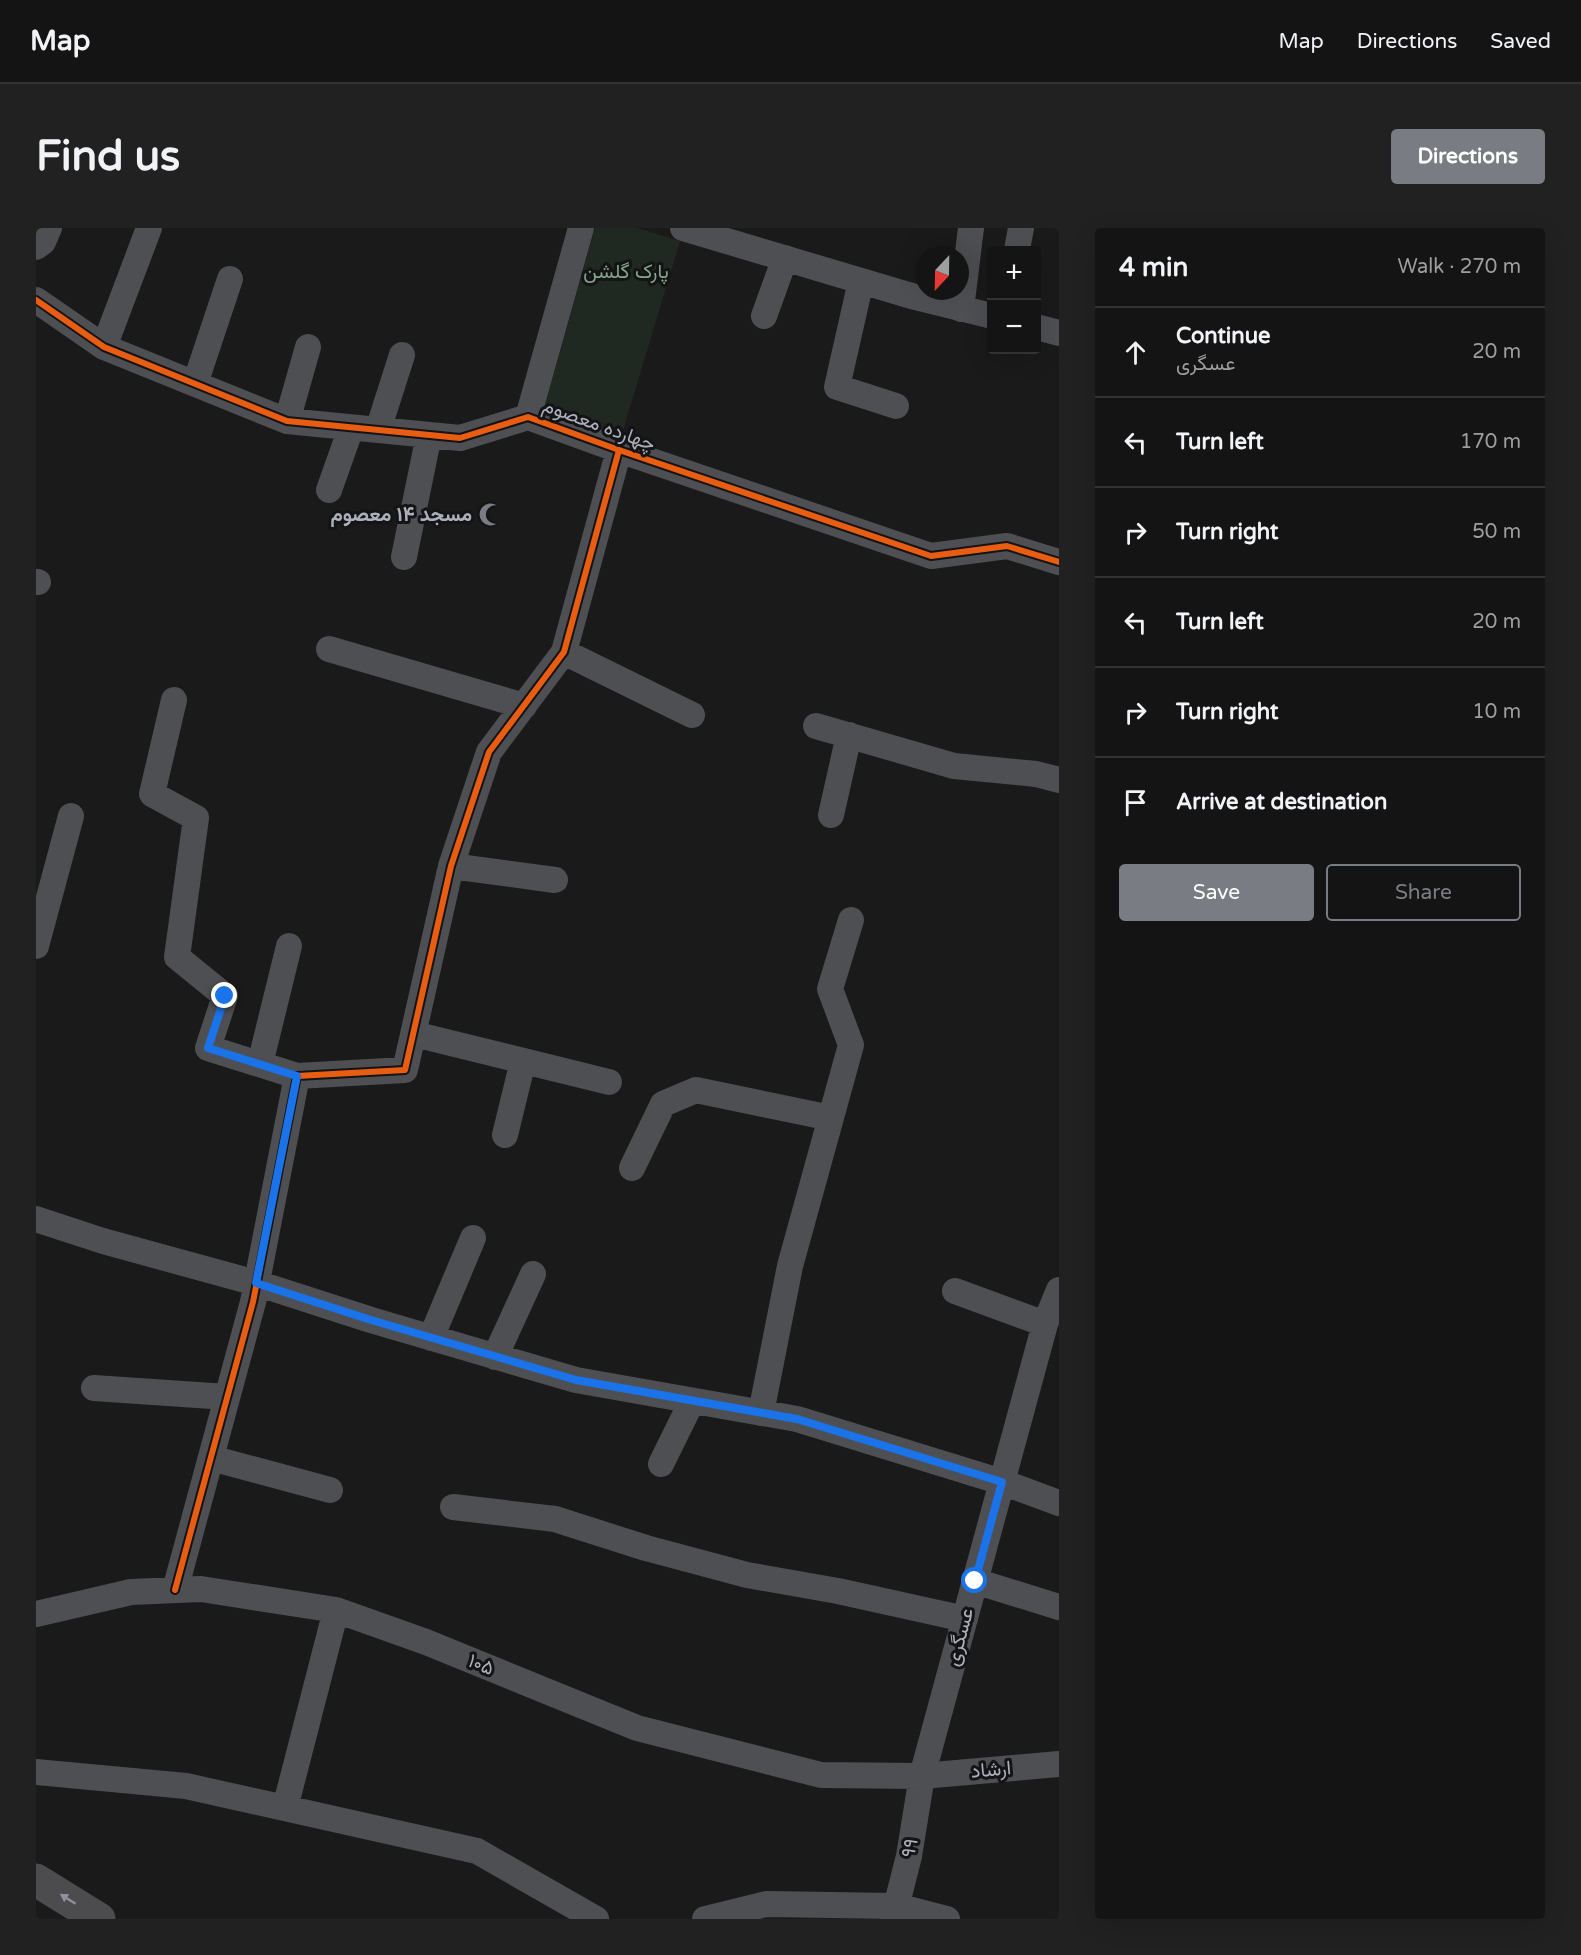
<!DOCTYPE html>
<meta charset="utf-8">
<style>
body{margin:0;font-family:"Varela Round",Vazirmatn,sans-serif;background:#212122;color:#f1f3f6}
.controls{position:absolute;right:18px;top:18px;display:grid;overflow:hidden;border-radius:6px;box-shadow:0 6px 24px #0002}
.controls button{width:54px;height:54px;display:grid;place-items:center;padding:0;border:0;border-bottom:2px solid #333334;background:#141414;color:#f1f3f6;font:30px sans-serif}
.compass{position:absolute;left:879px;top:18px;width:54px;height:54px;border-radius:50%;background:#141414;box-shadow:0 6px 24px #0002;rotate:202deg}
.stop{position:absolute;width:18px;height:18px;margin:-14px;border:4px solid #1a73e8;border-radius:50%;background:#fff}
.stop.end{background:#1a73e8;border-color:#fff;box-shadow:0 2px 6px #0008}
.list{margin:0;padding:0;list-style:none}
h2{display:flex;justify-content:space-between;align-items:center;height:78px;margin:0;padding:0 24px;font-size:26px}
h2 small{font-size:20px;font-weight:400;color:#9d9ea0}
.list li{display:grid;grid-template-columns:39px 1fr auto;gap:18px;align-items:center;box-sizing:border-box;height:90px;padding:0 24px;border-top:2px solid #333334}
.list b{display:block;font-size:22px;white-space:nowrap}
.list p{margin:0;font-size:20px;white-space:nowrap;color:#9d9ea0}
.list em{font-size:20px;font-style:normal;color:#9d9ea0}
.actions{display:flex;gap:12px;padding:18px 24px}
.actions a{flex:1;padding:14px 0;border:2px solid #797c82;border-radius:6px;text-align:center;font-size:21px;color:#797c82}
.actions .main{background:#797c82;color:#fff}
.icon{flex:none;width:33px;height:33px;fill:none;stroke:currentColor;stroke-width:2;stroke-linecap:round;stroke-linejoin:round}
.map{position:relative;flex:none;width:1023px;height:1691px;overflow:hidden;border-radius:6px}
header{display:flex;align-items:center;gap:36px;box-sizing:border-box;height:84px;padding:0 30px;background:#141414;border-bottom:2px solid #333334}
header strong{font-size:28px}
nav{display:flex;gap:33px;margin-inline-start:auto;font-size:21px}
.intro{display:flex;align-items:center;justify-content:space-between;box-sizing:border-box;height:144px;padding:0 36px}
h1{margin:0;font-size:42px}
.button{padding:15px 27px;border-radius:6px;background:#797c82;color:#fff;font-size:21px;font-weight:700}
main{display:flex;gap:36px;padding:0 36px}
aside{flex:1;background:#141414;border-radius:6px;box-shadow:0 6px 24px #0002}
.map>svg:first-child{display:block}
.green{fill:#202822}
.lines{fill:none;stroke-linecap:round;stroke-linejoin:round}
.street{stroke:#4e4f53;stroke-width:26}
.primary{stroke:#4c4c4f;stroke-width:33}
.cycleway-casing{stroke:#141417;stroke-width:10}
.cycleway{stroke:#e95d12;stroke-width:6}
.oneway{fill:#8f929a}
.route{stroke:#1a73e8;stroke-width:8}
.labels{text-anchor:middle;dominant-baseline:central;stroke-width:6;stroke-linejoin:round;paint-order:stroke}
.park-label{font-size:20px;fill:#84a587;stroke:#141417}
.street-label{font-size:20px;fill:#acb0ba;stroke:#141417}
.poi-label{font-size:20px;font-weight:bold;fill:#acb0ba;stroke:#141417;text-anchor:end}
</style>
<header>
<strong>Map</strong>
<nav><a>Map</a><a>Directions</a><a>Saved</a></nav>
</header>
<div class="intro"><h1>Find us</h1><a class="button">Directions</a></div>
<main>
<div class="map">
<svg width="1023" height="1691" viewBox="0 0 1023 1691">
<rect width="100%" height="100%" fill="#1a1a1a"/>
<path class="green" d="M559,0H601L644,13L585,209L508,181Z"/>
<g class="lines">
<path class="street" d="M647,0L879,69L956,88
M0,19L7,14L13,0
M981,22L985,0
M825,53L801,159L860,178
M0,72L68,119L251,193L424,210L492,189L583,222L895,328L971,318L1023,334
M925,81L935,0
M728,88L749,30
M1000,99L1023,105
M68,119L113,0
M159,156L194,51
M492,189L545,0
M251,193L272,119
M342,202L366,127
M293,262L315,200
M368,329L393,207
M0,354H2
M293,421L488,478
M528,424L656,487
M138,472L116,566L160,590L141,729L189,768L172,820L261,848
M780,498L918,538L1000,546L1023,552
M795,587L813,507
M415,638L519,652
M0,718L35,588
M378,806L573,854
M224,836L253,718
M469,907L487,833
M596,940L627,876L660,862L795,890
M0,991L67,1013L220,1055L335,1092L540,1152L761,1191L966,1254L1023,1275
M1009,1096L1023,1062
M395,1110L437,1010
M459,1129L497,1046
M58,1160L191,1169
M725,1185L754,1038L815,817L794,761L815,692
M175,1230L294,1262
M625,1236L656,1173
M417,1279L519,1291L610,1320L711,1347L802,1363L929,1391
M939,1353L1023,1379
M139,1362L217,1074L261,848L369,842L415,638L453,524L528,424L583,222
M0,1386L95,1364L165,1361L300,1382L390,1414L601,1500L785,1547L886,1548L1023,1536
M0,1544L150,1558L441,1623L560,1691
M249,1580L300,1382
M669,1691L730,1676L861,1678L911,1691
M857,1691L873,1628L886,1548L1009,1096L919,1063"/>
<path class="primary" d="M0,1652L63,1691"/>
<defs>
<path id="cycleway" d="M0,72L68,119L251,193L424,210L492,189L583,222L895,328L971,318L1023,334
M139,1362L217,1074L261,848L369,842L415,638L453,524L528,424L583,222"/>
</defs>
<use href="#cycleway" class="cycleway-casing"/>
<use href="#cycleway" class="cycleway"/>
</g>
<defs><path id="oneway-solid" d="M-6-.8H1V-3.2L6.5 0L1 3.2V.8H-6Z" transform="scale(1.5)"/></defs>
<use class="oneway" href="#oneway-solid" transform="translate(32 1671) rotate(-148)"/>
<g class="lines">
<path class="route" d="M189,768L172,820L261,848L220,1055L335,1092L540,1152L761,1191L966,1254L939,1353"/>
</g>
<defs>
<symbol id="mosque-bare" viewBox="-9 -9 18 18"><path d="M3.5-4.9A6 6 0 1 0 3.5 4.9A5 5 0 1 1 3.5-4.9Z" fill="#797c82" stroke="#141417" stroke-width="2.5" paint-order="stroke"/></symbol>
</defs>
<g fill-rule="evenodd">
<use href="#mosque-bare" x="438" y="270" width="33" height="33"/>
</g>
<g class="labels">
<g class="park-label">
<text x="590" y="44">پارک گلشن</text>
</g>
<g class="street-label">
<text transform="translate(563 197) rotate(20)">چهارده معصوم</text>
<text transform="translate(924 1409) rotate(-75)">عسگری</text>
<text transform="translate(445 1437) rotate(22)">۱۰۵</text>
<text transform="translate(955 1542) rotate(-5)">ارشاد</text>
<text transform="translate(874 1620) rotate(-79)">۹۹</text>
</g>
<g class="poi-label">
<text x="436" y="287">مسجد ۱۴ معصوم</text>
</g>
</g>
</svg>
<div class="controls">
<button>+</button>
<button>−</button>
</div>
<svg class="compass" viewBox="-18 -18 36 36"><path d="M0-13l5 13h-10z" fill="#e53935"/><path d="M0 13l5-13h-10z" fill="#9d9ea0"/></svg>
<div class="stop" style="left:939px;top:1353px"></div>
<div class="stop end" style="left:189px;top:768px"></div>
</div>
<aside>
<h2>4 min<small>Walk · 270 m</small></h2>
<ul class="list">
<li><svg class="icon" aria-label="ahead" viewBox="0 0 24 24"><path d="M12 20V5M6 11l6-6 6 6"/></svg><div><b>Continue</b><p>عسگری</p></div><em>20 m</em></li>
<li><svg class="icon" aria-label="left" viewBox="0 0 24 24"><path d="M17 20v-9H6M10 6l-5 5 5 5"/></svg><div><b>Turn left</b></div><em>170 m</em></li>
<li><svg class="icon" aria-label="right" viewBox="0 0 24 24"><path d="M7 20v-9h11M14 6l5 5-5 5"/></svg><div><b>Turn right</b></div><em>50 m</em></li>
<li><svg class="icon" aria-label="left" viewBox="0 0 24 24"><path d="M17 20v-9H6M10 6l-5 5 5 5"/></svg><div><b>Turn left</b></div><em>20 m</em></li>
<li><svg class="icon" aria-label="right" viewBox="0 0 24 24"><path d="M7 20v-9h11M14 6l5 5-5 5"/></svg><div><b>Turn right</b></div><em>10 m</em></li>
<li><svg class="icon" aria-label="arrive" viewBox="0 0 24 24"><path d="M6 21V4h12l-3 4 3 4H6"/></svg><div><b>Arrive at destination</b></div></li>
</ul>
<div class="actions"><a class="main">Save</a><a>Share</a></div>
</aside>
</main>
